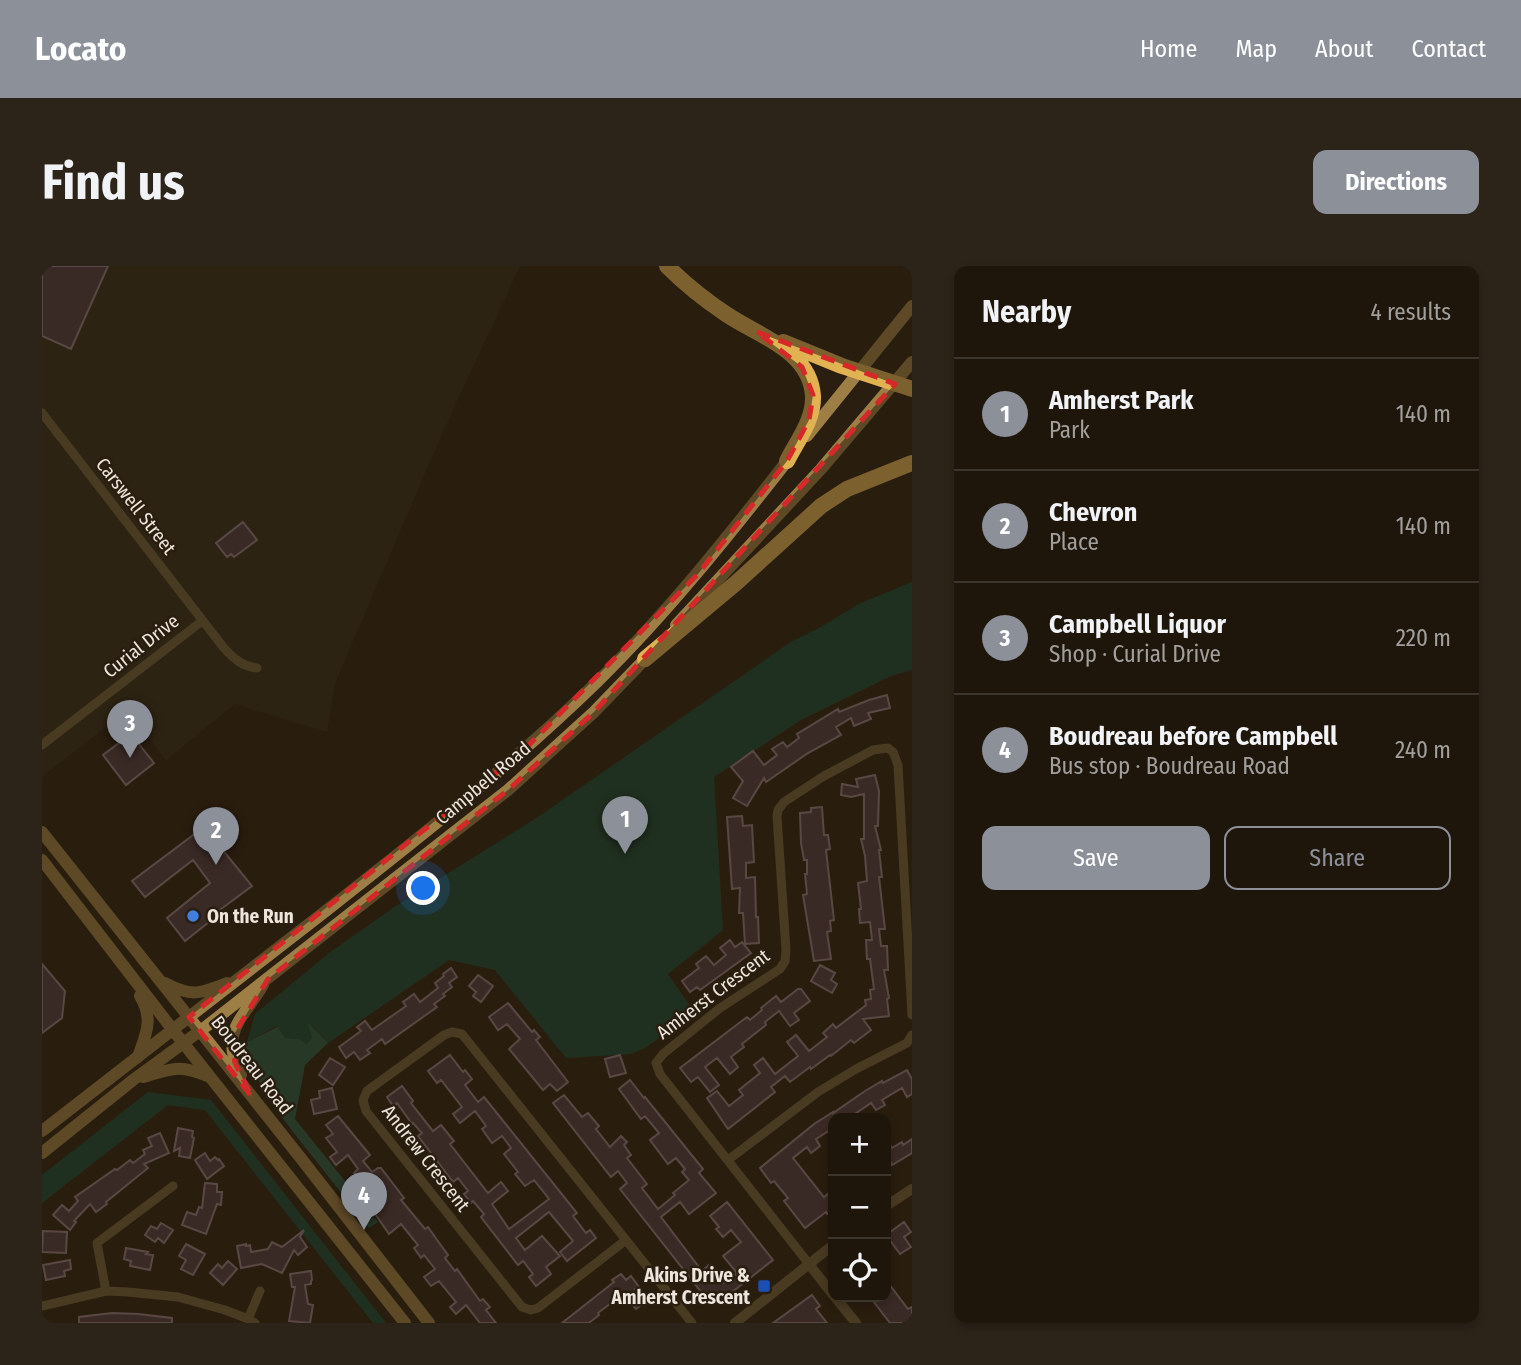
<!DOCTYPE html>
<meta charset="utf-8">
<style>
body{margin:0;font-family:"Fira Sans Condensed",sans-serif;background:#2c2319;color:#f1f3f6}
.controls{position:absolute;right:21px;bottom:21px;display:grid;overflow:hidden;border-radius:14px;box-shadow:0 4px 10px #0003}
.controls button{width:63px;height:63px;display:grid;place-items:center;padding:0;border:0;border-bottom:2px solid #3c352c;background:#1f160b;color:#f1f3f6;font:35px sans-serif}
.you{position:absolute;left:382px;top:623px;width:24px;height:24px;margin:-18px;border:5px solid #fff;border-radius:50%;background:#1a73e8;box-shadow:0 0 0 10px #1a73e833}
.badge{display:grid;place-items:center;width:46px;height:46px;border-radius:50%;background:#8c9099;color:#fff;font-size:23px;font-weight:700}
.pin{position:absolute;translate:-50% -58px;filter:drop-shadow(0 2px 4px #0008)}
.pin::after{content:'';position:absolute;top:37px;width:24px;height:21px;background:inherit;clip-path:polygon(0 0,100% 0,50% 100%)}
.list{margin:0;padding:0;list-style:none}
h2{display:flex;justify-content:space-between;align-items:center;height:91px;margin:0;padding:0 28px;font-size:30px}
h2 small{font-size:23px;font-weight:400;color:#a19f9d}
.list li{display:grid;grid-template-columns:46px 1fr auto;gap:21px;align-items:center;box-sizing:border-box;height:112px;padding:0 28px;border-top:2px solid #3c352c}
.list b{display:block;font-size:26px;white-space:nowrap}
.list p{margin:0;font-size:23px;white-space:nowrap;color:#a19f9d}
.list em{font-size:23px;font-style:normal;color:#a19f9d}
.actions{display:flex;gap:14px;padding:21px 28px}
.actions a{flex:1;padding:16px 0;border:2px solid #8c9099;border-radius:14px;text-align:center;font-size:24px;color:#8c9099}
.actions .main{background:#8c9099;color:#fff}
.icon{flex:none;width:38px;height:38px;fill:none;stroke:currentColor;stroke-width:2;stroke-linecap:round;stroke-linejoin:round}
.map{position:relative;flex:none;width:870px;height:1057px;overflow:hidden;border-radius:14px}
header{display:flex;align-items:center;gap:42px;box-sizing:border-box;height:98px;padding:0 35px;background:#8c9099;color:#fff}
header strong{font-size:33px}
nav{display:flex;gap:38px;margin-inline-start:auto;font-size:24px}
.intro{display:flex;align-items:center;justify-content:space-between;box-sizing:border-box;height:168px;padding:0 42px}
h1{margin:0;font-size:49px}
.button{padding:18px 32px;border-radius:14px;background:#8c9099;color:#fff;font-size:24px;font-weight:700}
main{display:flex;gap:42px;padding:0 42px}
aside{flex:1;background:#1f160b;border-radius:14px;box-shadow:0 4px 10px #0003}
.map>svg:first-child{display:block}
.industrial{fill:#322a1a}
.green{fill:#154835}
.forest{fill:#265945}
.building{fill:#4f3b44;stroke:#917b84;stroke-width:2}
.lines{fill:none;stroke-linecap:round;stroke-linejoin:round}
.minor{stroke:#705d3a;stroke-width:9}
.tertiary{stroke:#705d3a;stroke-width:10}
.secondary{stroke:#9d7f45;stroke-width:12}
.motorway{stroke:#e1b252;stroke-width:16}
.marked{fill:none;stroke:#d62828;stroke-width:5;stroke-dasharray:14 9;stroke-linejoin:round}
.shop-dot{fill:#3f7fe0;stroke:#291e0f;stroke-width:2.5}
.transit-dot{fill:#1a4fb4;stroke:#291e0f;stroke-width:2.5}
.labels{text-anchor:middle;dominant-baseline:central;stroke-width:5;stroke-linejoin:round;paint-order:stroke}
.street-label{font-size:19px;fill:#eee6dc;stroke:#291e0f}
.poi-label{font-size:19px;font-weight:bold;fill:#eee6dc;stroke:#291e0f;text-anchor:start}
</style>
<header>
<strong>Locato</strong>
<nav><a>Home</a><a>Map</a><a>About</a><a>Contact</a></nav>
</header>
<div class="intro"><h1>Find us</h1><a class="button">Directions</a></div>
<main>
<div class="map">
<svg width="870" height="1057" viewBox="0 0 870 1057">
<rect width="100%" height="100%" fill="#291e0f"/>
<path class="industrial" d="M0,0H478L403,161L293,417L285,466L193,438L124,494L85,444L0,511Z"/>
<path class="green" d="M870,316V404L849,410L759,454L672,511L681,664L626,708L644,734L654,745L603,782L589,788L524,792L453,704L407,694L286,777L267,758L270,772L264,778L257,773L243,772L234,760L205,776L213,748L287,687L351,642L499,549L749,376L777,362L819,337Z
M106,826L169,834L344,1057H331L163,844L126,839L0,937V909Z"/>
<path class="forest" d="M266,757L286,777L263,799L253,853L336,956L327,962C307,937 287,911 267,886C241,853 215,821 202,781L205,776L235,761L243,772L257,773L264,778L270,772Z"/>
<path class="building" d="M0,0H66L29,83L0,70Z
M201,256L215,274L192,291L189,288L185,291L174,277Z
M845,429L848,442L826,447L829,453L812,460L809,452L794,461L799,469L766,487L724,516L722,512L705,540L691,532L701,515L689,501L711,485L722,499L735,489L730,483L741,476L745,481L757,472L755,468L796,443L797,446L827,434Z
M89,468L112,497L84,519L61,489Z
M833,509L837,525L836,560H833L839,584H837L840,611H837L843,663H837L839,680H845L846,704H842L847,732L845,733L847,750L821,753L829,764L812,777L809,774L789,790L788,789L769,803L768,801L748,816L743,810L729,821L733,826L686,863L665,832L675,825L687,840L701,829L697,824L718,807L712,799L721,792L733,808L756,790L745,776L754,769L767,785L785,771L781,767L791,758L794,762L824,739L823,734L829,733L828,724L832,723L828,693H825L824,674H830L828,656L818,657L817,643H819L816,617L825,615L823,590L819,573H822V528L809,531L799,529L800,518L816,521L814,513Z
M780,541L782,569H786L788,583L784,584L792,654L788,655L789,665L785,666L789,693L772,695L761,629L765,628L763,608H765V594H762L759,577L758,547L769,546V542Z
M700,550L701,560L710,559L712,596L704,597V612L713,611L714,651H716L717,677L703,678L701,647H697L698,622L690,623L685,551Z
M162,561L210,620L175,646L177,648L143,675L125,652L168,617L151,594L103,631L90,615Z
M688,674L693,681L700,676L709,687L658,724L655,721L648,726L640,715L657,702L654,698L664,690L672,699L684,689L678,682Z
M0,698L23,725L20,752L0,767Z
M778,699L793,707L789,714L795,718L790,727L769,715Z
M409,702L415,711L407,717L410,721L401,728L403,730L392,738L395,741L343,778L340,773L325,784L328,787L318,794L312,786L304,792L297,781L319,765L315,761L323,755L330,764L364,740L361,736L372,728L378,736L396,722L393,717L402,710L401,708Z
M436,709L451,720L439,736L431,730L434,726L427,720Z
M756,723H759L768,735L752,747L757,754L748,760L737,745L723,756L724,759L700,778L702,781L689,791L696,801L688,808L675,792L663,801L677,819L668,826L656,811L649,816L638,802L705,751L708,754L720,744L719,742L734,730L739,736Z
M466,737L490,766L492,764L498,771L494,774L526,816L515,825L508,818L501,824L467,783L478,773L465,758L456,764L447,751Z
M408,789L421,806L423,804L430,813L423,819L436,836L442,831L535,947L531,950L544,967L548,964L554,972L525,995L518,986L531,975L507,946L474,972L483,984L500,970L518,990L504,1001L509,1008L494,1020L487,1011L491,1008L481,995L476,999L439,951L442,948L431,935L429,937L422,928L426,925L416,912L411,916L376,870L380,867L371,857L370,858L355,837L351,840L345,831L360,820L371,835L369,837L391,865L399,859L412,875L408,878L446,927L459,916L466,925L450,938L467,963L507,933L492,914L483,920L473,908L476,906L462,888L469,882L460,870L450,877L440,863L444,860L433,845L418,857L411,848L420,841L399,814L395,817L386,805Z
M578,789L584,807L568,811L563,793Z
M288,792L303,801L291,819L277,809Z
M865,804L870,813V828L865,831L860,822L840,834L843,839L834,844L829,837L807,852H791V862L774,873L778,880L769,887L765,881L751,892L782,931L791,924V943L785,948L784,946L763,962L742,935L746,932L732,915L729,917L718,902L772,858L791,846V847L823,825L840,815L841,817Z
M588,814L602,832L603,831L661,903L657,907L674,927L647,948L638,936L619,951L660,1005L667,999L682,1017L695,1007L681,990L699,976L689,964L681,971L674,963L677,961L668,950L685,936L731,994L676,1037L672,1032L667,1036L578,923L585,917L576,905L569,911L511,837L522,829L540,851L546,847L557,860L554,863L568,881L579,870L585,876L582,879L589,889L585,892L605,918L600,922L616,943L633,929L631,927L647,914L640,906L643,903L634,892L626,898L608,874L617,867L603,850L599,853L577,823Z
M290,822L295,843L272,848L269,834L278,832L277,825Z
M296,850L328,889L321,895L330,906L336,902H339L362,932L359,934L383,963L386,961L398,978L406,989L403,992L413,1005L415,1003L438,1035L441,1033L448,1041L444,1044L454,1057H438L424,1039L414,1048L408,1041L414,1036L397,1015L389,1020L382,1011L393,1003L382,989L379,992L372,982L376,979L359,958L347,968L331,945L344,935L331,919L325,923L312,907L316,903L306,889L294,899L288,891L295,886L284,872L291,868L284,859Z
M136,862L151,865L150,871L152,872L148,892L137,890L138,882L132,885Z
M118,867L127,887L102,898L106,902L64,936L65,938L54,946L48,938L32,955L34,956L28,964L11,949L20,939L27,945L36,935L33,931L73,903L75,904L88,894L91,897L103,888L101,884L110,880L106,872Z
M844,872L850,882L860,876L861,879L870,873V887L850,899L844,887Z
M163,887L168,895L173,891L176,894L177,893L182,900L165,913L153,894Z
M163,917L175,918V926H180L179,939L175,938L164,968L140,959L145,946L154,949L157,941L160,942Z
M862,956L869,966L862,971L869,981L858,988L844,969Z
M119,957L131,964L122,977L116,972L113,976L103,969L109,960L115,963Z
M262,964L258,971L265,981L256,989L252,984L240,1007L220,998L199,1002L195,980L204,978V980L208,979L209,986L226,983L230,976L240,981Z
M1,965L25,966L24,987L0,986Z
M144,978L163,988L151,1009L139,1003L144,994L137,990Z
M84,982L106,986L104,988L111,989L108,1004L88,1000L89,995L82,993Z
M28,994L29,1003L22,1005L23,1010L4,1014L1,999Z
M186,995L195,1003L181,1019L168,1007L176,998L180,1002Z
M269,1005L270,1014L269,1015V1018L263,1019L266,1038L271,1039L268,1057L247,1055L253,1021H250L248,1008Z
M579,1008L584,1014L589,1010L597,1021L593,1023L603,1036L594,1043L581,1028L556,1047L557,1049L547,1057H520L572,1016L570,1014Z
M844,1014L866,1043L870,1041V1057H848L828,1031H844Z
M770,1029L778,1040L774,1043L785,1057H731Z
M70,1047L96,1048L130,1052V1057H37V1051Z"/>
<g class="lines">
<path class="minor" d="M0,147L182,382C192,393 200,400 215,402
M0,479L160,355
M686,894L776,826L814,803L865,777L870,769
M584,974L496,1042L489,1044L480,1041L324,845L321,834L325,825L402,769L410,766L420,768L650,1057
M767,998L618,808L614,797L621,788L678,742L738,703L743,695L744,684L735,550L736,544L742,536L782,510L831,484L846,482L851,486L856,499L870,749
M64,1025L55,977L131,920
M0,1040L64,1025L86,1026L136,1031L183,1044L206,1053L213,1057
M206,1053L218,1025"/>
<path class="tertiary" d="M844,940L870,923
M767,998L791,1029
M793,1031L814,1057
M693,1057L791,979"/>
<path class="secondary" d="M765,170L870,40
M634,359L779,203L870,96
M0,566L261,895L387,1057
M0,594L131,764L363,1057
M123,717C149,731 158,728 185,717
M96,791C104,768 112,753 98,730
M199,809C177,766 200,754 221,719
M101,811C131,802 138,798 168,811
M0,865C95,791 190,718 285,644C378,571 471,498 556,415C627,345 688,268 749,190
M0,887L91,814L166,759L466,524L552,446L608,388"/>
<path class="motorway" d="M625,0C643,18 663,34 684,48C716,70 768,84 771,130C772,154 755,175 745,195
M741,76L800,100L870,123
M603,393L694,317L779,240L805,223L870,197"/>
</g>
<path d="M0 0H870V1057H0ZM715,66L853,118L552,446L466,524L226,713L189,773L193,797L210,831L147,751L481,485L656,308L745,195L767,154L771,129L760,101Z" fill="#291e0f" fill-opacity=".55" fill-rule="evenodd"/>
<path class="marked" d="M715,66L853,118L552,446L466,524L226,713L189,773L193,797L210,831L147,751L481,485L656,308L745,195L767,154L771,129L760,101Z"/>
<circle class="shop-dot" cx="151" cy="650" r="7"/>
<rect class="transit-dot" x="715" y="1013" width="14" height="14" rx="3.5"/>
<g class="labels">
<g class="street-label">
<text transform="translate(94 240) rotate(52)">Carswell Street</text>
<text transform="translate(99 380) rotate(-38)">Curial Drive</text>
<text transform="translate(441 517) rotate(-40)">Campbell Road</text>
<text transform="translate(671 728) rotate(-37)">Amherst Crescent</text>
<text transform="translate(210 799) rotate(52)">Boudreau Road</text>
<text transform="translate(384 892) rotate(52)">Andrew Crescent</text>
</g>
<g class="poi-label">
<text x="165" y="650">On the Run</text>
<text x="708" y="1009" text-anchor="end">Akins Drive &amp;<tspan x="708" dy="22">Amherst Crescent</tspan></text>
</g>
</g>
</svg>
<div class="controls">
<button>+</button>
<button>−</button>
<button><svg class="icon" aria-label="locate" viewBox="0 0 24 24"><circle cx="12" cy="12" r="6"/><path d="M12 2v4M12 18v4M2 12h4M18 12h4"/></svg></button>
</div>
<div class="you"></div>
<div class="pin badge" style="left:583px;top:588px">1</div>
<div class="pin badge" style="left:174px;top:599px">2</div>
<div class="pin badge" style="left:88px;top:492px">3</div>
<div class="pin badge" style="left:322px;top:964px">4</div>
</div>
<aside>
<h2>Nearby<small>4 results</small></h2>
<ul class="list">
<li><span class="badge">1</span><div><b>Amherst Park</b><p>Park</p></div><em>140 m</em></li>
<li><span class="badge">2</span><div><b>Chevron</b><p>Place</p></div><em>140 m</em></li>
<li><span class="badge">3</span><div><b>Campbell Liquor</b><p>Shop · Curial Drive</p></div><em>220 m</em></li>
<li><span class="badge">4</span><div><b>Boudreau before Campbell</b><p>Bus stop · Boudreau Road</p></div><em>240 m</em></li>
</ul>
<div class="actions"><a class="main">Save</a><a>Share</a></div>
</aside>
</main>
